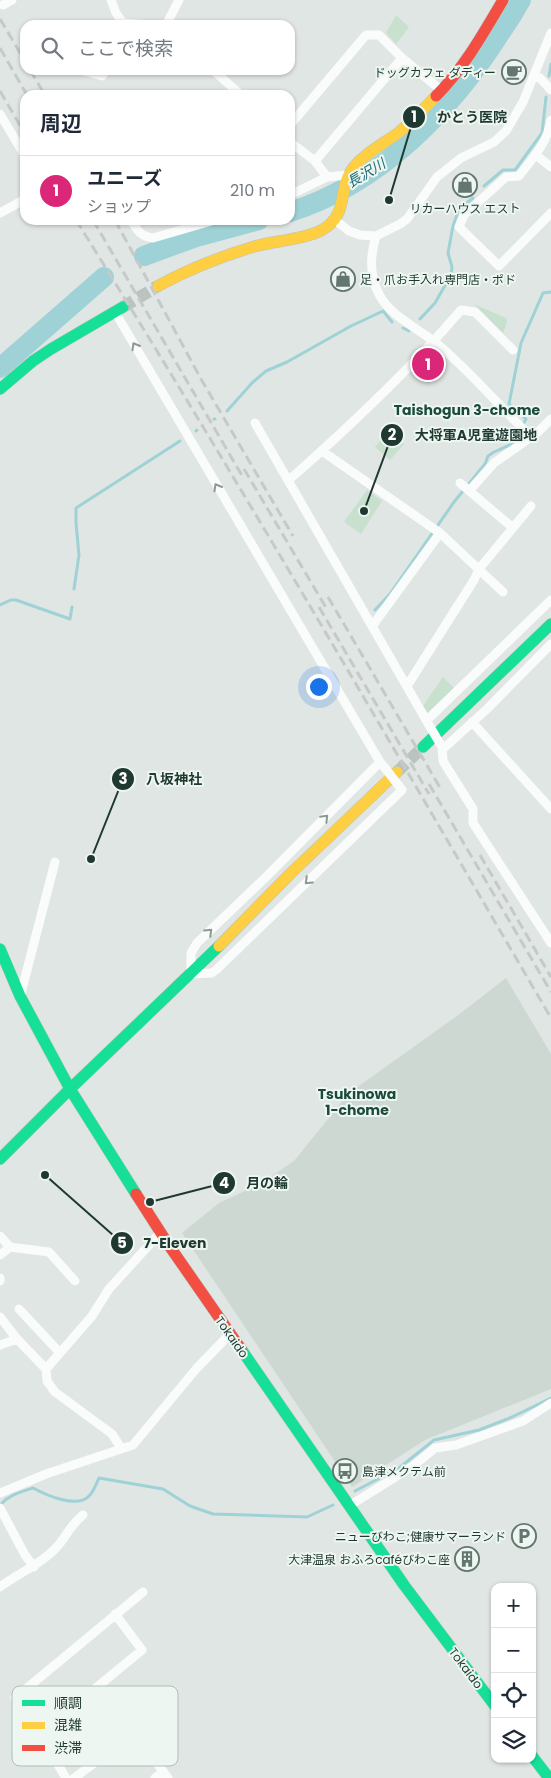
<!DOCTYPE html>
<html lang="ja">
<meta charset="utf-8">
<style>
body{margin:0;font-family:Poppins,"Noto Sans JP",sans-serif;background:#f2f2f3;color:#1f2937}
.controls{position:absolute;right:15px;bottom:15px;display:grid;overflow:hidden;border-radius:10px;box-shadow:0 1px 4px #0004}
.controls button{width:45px;height:45px;display:grid;place-items:center;padding:0;border:0;border-bottom:1px solid #e0e1e3;background:#fff;color:#1f2937;font:25px sans-serif}
.you{position:absolute;left:318px;top:686px;width:18px;height:18px;margin:-12px;border:4px solid #fff;border-radius:50%;background:#1a73e8;box-shadow:0 0 0 8px #1a73e833}
.badge{display:grid;place-items:center;width:32px;height:32px;border-radius:50%;background:#db2777;color:#fff;font-size:16px;font-weight:700}
.pin{position:absolute;translate:-50% -50%;border:2px solid #fff;box-shadow:0 1px 5px #0006}
.list{margin:0;padding:0;list-style:none}
h2{display:flex;justify-content:space-between;align-items:center;height:65px;margin:0;padding:0 20px;font-size:21px}
h2 small{font-size:16px;font-weight:400;color:#747a83}
.list li{display:grid;grid-template-columns:32px 1fr auto;gap:15px;align-items:center;box-sizing:border-box;height:70px;padding:0 20px;border-top:1px solid #e0e1e3}
.list b{display:block;font-size:19px;white-space:nowrap}
.list p{margin:0;font-size:16px;white-space:nowrap;color:#747a83}
.list em{font-size:16px;font-style:normal;color:#747a83}
.icon{flex:none;width:28px;height:28px;fill:none;stroke:currentColor;stroke-width:2;stroke-linecap:round;stroke-linejoin:round}
.map{position:relative;flex:none;width:551px;height:1778px;overflow:hidden}
.search{position:absolute;background:#fff;box-shadow:0 1px 4px #0004;left:20px;top:20px;width:275px;height:55px;display:flex;align-items:center;gap:12px;box-sizing:border-box;padding:0 18px;border-radius:15px;color:#747a83;font-size:19px}
.panel{position:absolute;background:#fff;box-shadow:0 1px 4px #0004;left:20px;top:90px;width:275px;height:135px;border-radius:15px}
.map>svg:first-child{display:block}
.built{fill:#cdd8d3}
.green{fill:#c8e0ce}
.lines{fill:none;stroke-linecap:round;stroke-linejoin:round}
.stream{stroke:#9fd2d6;stroke-width:3}
.river{stroke:#9fd2d6;stroke-width:20}
.secondary-tunnel{stroke:#b9c3bf;stroke-width:12;stroke-dasharray:12 6;stroke-linecap:butt}
.fast-casing{stroke:#b9c3be;stroke-width:12}
.slow-casing{stroke:#b9c3be;stroke-width:12}
.jam-casing{stroke:#b9c3be;stroke-width:12}
.street{stroke:#fafbfb;stroke-width:9}
.fast{stroke:#16e098;stroke-width:11}
.slow{stroke:#ffcf43;stroke-width:11}
.jam{stroke:#f24e42;stroke-width:11}
.rail{stroke:#c6c9c8;stroke-width:3;stroke-dasharray:10 5;stroke-linecap:butt}
.street-bridge{stroke:#fafbfb;stroke-width:9}
.oneway{stroke:#8c9a96}
.labels{text-anchor:middle;dominant-baseline:central;stroke-width:4;stroke-linejoin:round;paint-order:stroke}
.poi-label{font-size:12px;fill:#1f3930;stroke:#edf6f1;text-anchor:end}
.street-label{font-size:12px;fill:#1f3930;stroke:#edf6f1}
.water-label{font-size:14px;font-style:italic;fill:#196b74;stroke:#edf6f1}
.neighbourhood-label{font-size:14px;font-weight:bold;fill:#1b4a3c;stroke:#edf6f1}
.key{fill:#edf6f1;stroke:#afbdb7;stroke-width:1}
.key-label{font-size:14px;fill:#1f3930}
.leader{fill:none;stroke:#1f3930;stroke-width:2}
.callout-dot{fill:#1f3930;stroke:#edf6f1;stroke-width:2}
.mark-label{font-size:15px;text-anchor:middle;font-weight:bold;fill:#fff}
.callout-label{font-size:14px;text-anchor:middle;font-weight:bold;fill:#1f3930;stroke:#edf6f1;stroke-width:4;stroke-linejoin:round;paint-order:stroke}
</style>
<div class="map">
<svg width="551" height="1778" viewBox="0 0 551 1778">
<rect width="100%" height="100%" fill="#e0e6e3"/>
<path class="built" d="M506,978L551,1054V1389L425,1440L352,1487L182,1233L219,1203L260,1184L294,1161L349,1093L457,1016Z"/>
<path class="green" d="M396,15L409,27L396,44L386,33Z
M474,304L506,318L507,322L503,333Z
M389,431L404,444L390,460L375,447Z
M367,490L382,501L361,534L344,522Z
M443,677L457,691L429,716L423,706Z"/>
<g class="lines">
<path class="stream" d="M549,76L551,64
M484,186L503,170H515L542,133L546,97
M420,319L435,303L451,275L452,267L448,253L453,226L459,209L473,198
M403,328L409,331
M227,411L252,383L266,371L287,362L351,326L383,311L392,322
M214,419H215
M196,431L197,430
M74,589L79,555L76,523V508L180,441
M0,605L11,600H16L70,619L72,607
M375,610L390,594L454,502L485,464L488,456L494,452L512,444L526,419L509,404L521,343L543,293L551,292
M355,1491L399,1468L434,1440L479,1430L512,1417L551,1398
M0,1506C6,1496 23,1491 33,1488C46,1495 77,1509 89,1496C94,1491 96,1484 99,1478L163,1489L190,1506L213,1514L307,1517L333,1505"/>
<path class="river" d="M290,212C381,183 451,111 501,32C508,22 515,11 521,0
M144,256L196,237L259,220
M0,368L104,277"/>
<path class="secondary-tunnel" d="M123,307L158,286
M397,772L423,747"/>
<defs>
<path id="fast" d="M0,389L33,361L51,349L123,307
M423,747L551,624
M0,949L20,996L70,1089L136,1194
M0,1159L70,1089L219,946
M241,1349L404,1585L495,1706
M532,1756L549,1778"/>
<path id="slow" d="M158,286C189,269 222,256 256,246C275,241 306,239 322,230C350,214 337,189 353,168C365,153 383,144 398,133C411,122 424,109 436,96
M219,946L290,874L397,772"/>
<path id="jam" d="M436,96C464,68 483,34 503,0
M136,1194L168,1244L241,1349"/>
</defs>
<use href="#fast" class="fast-casing"/>
<use href="#slow" class="slow-casing"/>
<use href="#jam" class="jam-casing"/>
<path class="street" d="M111,0L116,13L123,23
M3,5L12,0
M123,23L154,25
M166,25L179,0
M81,70L102,76L106,70
M213,70L241,95
M534,76L540,78L551,90
M0,114L25,156
M551,120C548,142 532,159 519,176L506,177L464,215L459,227L499,266L551,213
M290,125L366,35H379L402,58L441,90
M290,142L315,161L327,177
M536,155L551,167
M315,161L402,58
M290,195L327,177L348,175
M0,213L25,199
M131,220C138,231 140,236 153,238L215,220
M335,220L349,231L360,235L376,236L400,224L407,219L437,177L461,158L494,142L506,131L523,102L551,33
M376,236C370,256 369,277 380,296C392,318 422,330 441,347C470,372 496,402 523,429
M115,312L380,762
M255,423L429,725
M322,451L440,533L503,592
M289,480C349,427 409,371 461,310L475,312L513,350
M460,483L513,528
M469,491L494,463L538,432L551,419
M373,625L440,533
M407,686L474,580L479,569L531,506
M427,720L551,600
M472,722L551,809
M442,747L443,761L473,809V823L551,943
M443,749L487,709L551,644
M385,768L380,762L266,877L197,943L191,953V974L212,973L216,970L402,790L399,786
M21,993L55,862
M0,1236L10,1247L0,1255
M10,1247L49,1252L75,1281
M0,1278V1281
M19,1309L60,1353
M0,1317L17,1339L46,1369L47,1381L55,1392L112,1434L121,1448
M0,1345L17,1339
M46,1369L92,1316L109,1289L160,1233
M0,1493L46,1474L133,1445L196,1369L230,1334
M349,1506L413,1466L435,1448L456,1445L523,1421L551,1403
M0,1508L25,1555L34,1567
M0,1587C19,1573 38,1566 55,1549C66,1538 69,1526 83,1515
M99,1686L168,1778
M40,1734L142,1650L115,1614
M66,1778L40,1734L15,1698L143,1592
M74,1778L135,1733
M155,1778L163,1772"/>
<use href="#fast" class="fast"/>
<use href="#slow" class="slow"/>
<use href="#jam" class="jam"/>
<path class="rail" d="M0,19L25,61
M0,48L27,95
M30,70L45,95
M0,91L25,134
M76,220C240,482 395,751 551,1018
M93,220L244,479
M115,220L201,379L293,536
M244,469L328,611
M328,597L442,791
M319,607L429,794
M429,784L551,992
M480,855L551,977"/>
<path class="street-bridge" d="M429,725L442,747
M385,768L399,786"/>
</g>
<defs><path id="oneway-chevron" d="M-2-3.5L2.5 0L-2 3.5" fill="none" stroke-width="1.6" stroke-linecap="round" stroke-linejoin="round" transform="scale(1.25)"/></defs>
<g class="oneway">
<use href="#oneway-chevron" transform="translate(135 346) rotate(-120)"/>
<use href="#oneway-chevron" transform="translate(217 487) rotate(-120)"/>
<use href="#oneway-chevron" transform="translate(325 818) rotate(-45)"/>
<use href="#oneway-chevron" transform="translate(308 881) rotate(136)"/>
<use href="#oneway-chevron" transform="translate(209 932) rotate(-44)"/>
</g>
<defs>
<symbol id="cafe-ring" viewBox="-11 -11 22 22"><circle r="9.5" fill="#edf6f1" stroke="#63766f" stroke-width="1.5"/><path d="M-5.5-4.5H6V0H3Q3 3.5 0 3.5H-2.5Q-5.5 3.5-5.5 0ZM3-3.2v2h1.7v-2ZM-6 4.5H4V6H-6Z" fill="#63766f"/></symbol>
<symbol id="shop-ring" viewBox="-11 -11 22 22"><circle r="9.5" fill="#edf6f1" stroke="#63766f" stroke-width="1.5"/><path d="M-5-2.5h2.3a2.7 3.5 0 0 1 5.4 0H5L5.5 6h-11ZM-1.5-2.5h3a1.5 2.3 0 0 0-3 0Z" fill="#63766f"/></symbol>
<symbol id="bus-ring" viewBox="-11 -11 22 22"><circle r="9.5" fill="#edf6f1" stroke="#63766f" stroke-width="1.5"/><path d="M-5-6H5V4H4V6H2V4H-2V6H-4V4H-5ZM-3.5-4V0h7V-4ZM-3.5 1.2v1.5H-2V1.2ZM2 1.2v1.5H3.5V1.2Z" fill="#63766f"/></symbol>
<symbol id="parking-ring" viewBox="-11 -11 22 22"><circle r="9.5" fill="#edf6f1" stroke="#63766f" stroke-width="1.5"/><path d="M-3.5-5.5H1a3.5 3.5 0 0 1 0 7H-1V5.5H-3.5ZM-1-3.4V-.6H.8a1.4 1.4 0 0 0 0-2.8Z" fill="#63766f"/></symbol>
<symbol id="building-ring" viewBox="-11 -11 22 22"><circle r="9.5" fill="#edf6f1" stroke="#63766f" stroke-width="1.5"/><path d="M-4-6H4V6H1V3H-1V6H-4ZM-2.5-4.3h1.7v1.8h-1.7ZM.8-4.3h1.7v1.8H.8ZM-2.5-1h1.7V.8h-1.7ZM.8-1h1.7V.8H.8Z" fill="#63766f"/></symbol>
</defs>
<g fill-rule="evenodd">
<use href="#cafe-ring" x="500" y="58" width="28" height="28"/>
<use href="#shop-ring" x="451" y="171" width="28" height="28"/>
<use href="#shop-ring" x="329" y="265" width="28" height="28"/>
<use href="#bus-ring" x="331" y="1457" width="28" height="28"/>
<use href="#parking-ring" x="510" y="1522" width="28" height="28"/>
<use href="#building-ring" x="453" y="1545" width="28" height="28"/>
</g>
<g class="labels">
<g class="poi-label">
<text x="496" y="72">ドッグカフェ ダディー</text>
<text x="465" y="208" text-anchor="middle">リカーハウス エスト</text>
<text x="360" y="279" text-anchor="start">足・爪お手入れ専門店・ポド</text>
<text x="362" y="1471" text-anchor="start">島津メクテム前</text>
<text x="506" y="1536">ニューびわこ;健康サマーランド</text>
<text x="450" y="1559">大津温泉 おふろcaféびわこ座</text>
</g>
<g class="street-label">
<text transform="translate(232 1337) rotate(55)">Tokaido</text>
<text transform="translate(466 1668) rotate(53)">Tokaido</text>
</g>
<g class="water-label">
<text transform="translate(366 173) rotate(-31)">長沢川</text>
</g>
<g class="neighbourhood-label">
<text x="467" y="410">Taishogun 3-chome</text>
<text x="357" y="1094">Tsukinowa<tspan x="357" dy="16">1-chome</tspan></text>
</g>
</g>
<rect x="12" y="1686" width="166" height="80" rx="8" class="key"/>
<rect x="22" y="1700" width="23" height="6" fill="#16e098"/>
<rect x="22" y="1722" width="23" height="7" fill="#ffcf43"/>
<rect x="22" y="1745" width="23" height="6" fill="#f24e42"/>
<g class="key-label">
<text x="54" y="1708">順調</text>
<text x="54" y="1730">混雑</text>
<text x="54" y="1753">渋滞</text>
</g>
<path class="leader" d="M389 200L414 117M364 511L392 435M91 859L123 779M150 1202L224 1183M45 1175L122 1243"/>
<g class="callout-dot">
<circle cx="389" cy="200" r="5"/>
<circle cx="364" cy="511" r="5"/>
<circle cx="91" cy="859" r="5"/>
<circle cx="150" cy="1202" r="5"/>
<circle cx="45" cy="1175" r="5"/>
<circle cx="414" cy="117" r="12"/>
<circle cx="392" cy="435" r="12"/>
<circle cx="123" cy="779" r="12"/>
<circle cx="224" cy="1183" r="12"/>
<circle cx="122" cy="1243" r="12"/>
</g>
<g class="mark-label">
<text x="414" y="122">1</text>
<text x="392" y="440">2</text>
<text x="123" y="784">3</text>
<text x="224" y="1188">4</text>
<text x="122" y="1248">5</text>
</g>
<g class="callout-label">
<text x="472" y="122">かとう医院</text>
<text x="476" y="440">大将軍A児童遊園地</text>
<text x="174" y="784">八坂神社</text>
<text x="267" y="1188">月の輪</text>
<text x="175" y="1248">7-Eleven</text>
</g>
</svg>
<div class="controls">
<button>+</button>
<button>−</button>
<button><svg class="icon" aria-label="locate" viewBox="0 0 24 24"><circle cx="12" cy="12" r="6"/><path d="M12 2v4M12 18v4M2 12h4M18 12h4"/></svg></button>
<button><svg class="icon" aria-label="layers" viewBox="0 0 24 24"><path d="M12 4l9 5-9 5-9-5zM3 14l9 5 9-5"/></svg></button>
</div>
<div class="you"></div>
<div class="pin badge" style="left:428px;top:364px">1</div>
<div class="search"><svg class="icon" aria-label="search" viewBox="0 0 24 24"><circle cx="10" cy="10" r="6"/><path d="M15 15l6 6"/></svg>ここで検索</div>
<section class="panel">
<h2>周辺<small></small></h2>
<ul class="list">
<li><span class="badge">1</span><div><b>ユニーズ</b><p>ショップ</p></div><em>210 m</em></li>
</ul>
</section>
</div>
